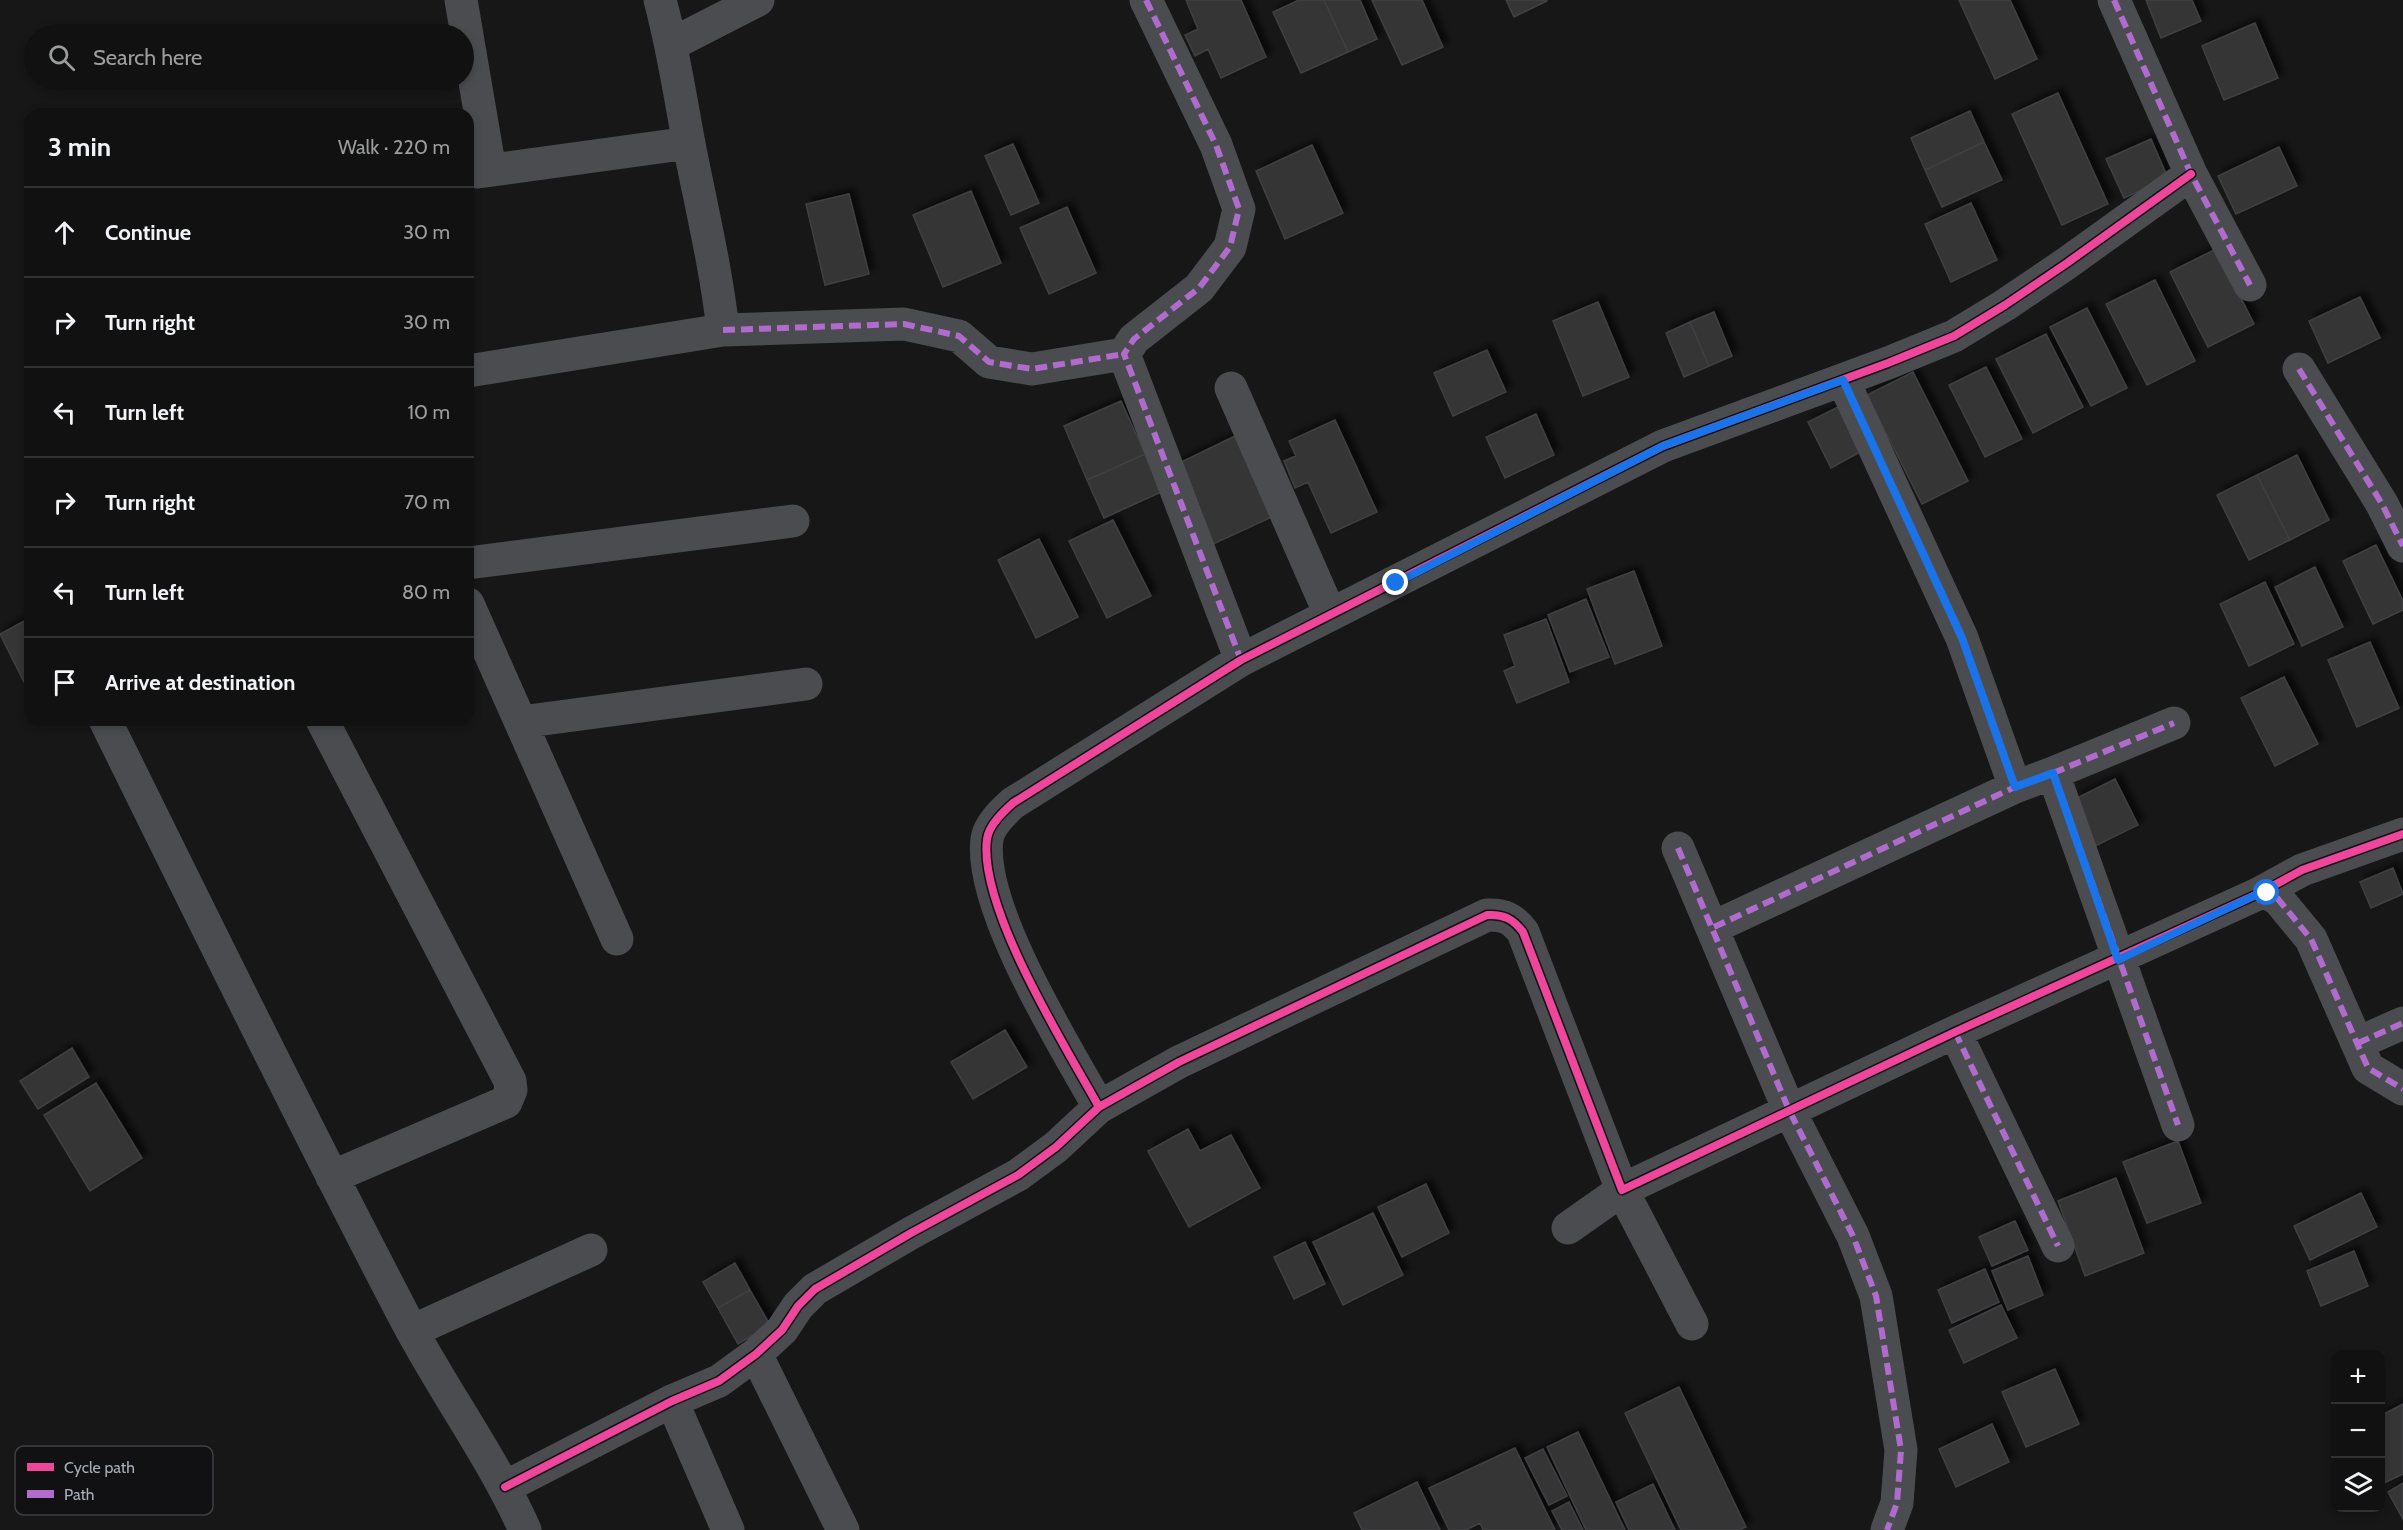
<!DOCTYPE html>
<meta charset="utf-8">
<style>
body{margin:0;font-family:Cabin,sans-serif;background:#1e1f1f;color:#f1f3f6}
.controls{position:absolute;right:18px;bottom:18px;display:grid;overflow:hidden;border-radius:12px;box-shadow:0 3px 9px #0003}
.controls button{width:54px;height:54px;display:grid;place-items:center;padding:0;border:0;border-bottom:2px solid #303131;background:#111;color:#f1f3f6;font:30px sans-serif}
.stop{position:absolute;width:18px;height:18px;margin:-14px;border:4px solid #1a73e8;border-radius:50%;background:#fff}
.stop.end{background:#1a73e8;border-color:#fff;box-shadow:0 2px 6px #0008}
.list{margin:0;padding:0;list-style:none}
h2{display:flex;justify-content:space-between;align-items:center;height:78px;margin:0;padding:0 24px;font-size:26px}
h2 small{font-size:20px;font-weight:400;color:#9c9d9f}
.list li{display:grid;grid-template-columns:39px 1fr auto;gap:18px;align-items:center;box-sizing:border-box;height:90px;padding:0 24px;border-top:2px solid #303131}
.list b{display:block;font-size:22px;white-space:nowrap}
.list em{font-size:20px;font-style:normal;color:#9c9d9f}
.icon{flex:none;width:33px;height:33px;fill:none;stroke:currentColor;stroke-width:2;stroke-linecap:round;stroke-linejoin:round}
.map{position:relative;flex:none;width:2403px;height:1530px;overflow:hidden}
.search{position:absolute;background:#111;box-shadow:0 3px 9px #0003;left:24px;top:24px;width:450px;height:66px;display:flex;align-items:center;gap:15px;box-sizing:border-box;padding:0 21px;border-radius:33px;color:#9c9d9f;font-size:22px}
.panel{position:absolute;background:#111;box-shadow:0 3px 9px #0003;left:24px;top:108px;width:450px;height:618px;border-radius:18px}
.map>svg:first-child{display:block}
.building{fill:#353536;stroke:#3f4043;stroke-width:1.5;filter:url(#shadow)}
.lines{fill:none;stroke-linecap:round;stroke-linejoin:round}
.minor{stroke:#4b4c50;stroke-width:33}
.quiet{stroke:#b06ccc;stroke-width:6;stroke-dasharray:12 6;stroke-linecap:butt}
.cycleway-casing{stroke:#111113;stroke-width:11}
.cycleway{stroke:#ed469a;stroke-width:8}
.route{stroke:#1a73e8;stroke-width:8}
.key{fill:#111113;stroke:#3e4045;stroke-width:1.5}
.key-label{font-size:16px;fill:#a8adb8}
</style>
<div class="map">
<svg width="2403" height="1530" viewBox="0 0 2403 1530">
<defs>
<filter id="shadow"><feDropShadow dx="5.5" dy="-5.5" stdDeviation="3" flood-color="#0009"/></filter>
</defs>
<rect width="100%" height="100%" fill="#171717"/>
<path class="building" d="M1186,0H1241L1266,57L1221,78L1208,49L1195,56L1185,35L1198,29Z
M1299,0H1324L1348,52L1301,73L1273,12Z
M1324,0H1360L1377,39L1348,52Z
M1372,0H1422L1443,47L1402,65Z
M1506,0H1547V1L1514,17Z
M1959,0H2010L2037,59L1995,79Z
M2146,0H2192L2201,21L2161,38Z
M2255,23L2278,78L2224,100L2202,46Z
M2058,93L2108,204L2062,225L2012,114Z
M1970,111L1984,142L1925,170L1911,138Z
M2151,139L2168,178L2124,198L2106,159Z
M1984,142L2002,180L1942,207L1925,170Z
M1013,144L1039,203L1011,215L985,156Z
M1312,145L1343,213L1285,239L1256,171Z
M2279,147L2297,186L2236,214L2218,176Z
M971,191L1001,263L943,287L913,215Z
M849,194L869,274L825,285L806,204Z
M1971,203L1997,260L1951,282L1925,224Z
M1067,207L1096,273L1049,294L1020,228Z
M2216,249L2254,324L2208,347L2170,272Z
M2155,280L2195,361L2147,385L2106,304Z
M2360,297L2380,338L2328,363L2309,321Z
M1598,302L1629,377L1583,396L1553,321Z
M2087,308L2127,388L2091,406L2050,327Z
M1714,312L1732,356L1709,366L1690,322Z
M1690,322L1709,366L1684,377L1666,333Z
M2046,334L2083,407L2033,433L1996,359Z
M1487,350L1506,392L1453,416L1434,373Z
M1986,367L2022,439L1985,457L1949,385Z
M1913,372L1968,481L1922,504L1867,395Z
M1121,401L1145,454L1087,480L1064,426Z
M1842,405L1864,450L1831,468L1808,422Z
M1536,414L1554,455L1505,478L1486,437Z
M1335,420L1377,512L1331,533L1308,482L1295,488L1284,461L1296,456L1289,441Z
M1235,436L1272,517L1211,545L1175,465Z
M1145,454L1161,492L1104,518L1087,480Z
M2297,455L2329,520L2290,540L2257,475Z
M2257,475L2290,540L2249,560L2217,495Z
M1113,520L1151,596L1107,618L1069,541Z
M1039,539L1078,617L1036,638L998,560Z
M2376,545L2403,601V610L2373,624L2343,561Z
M2315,567L2343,627L2302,646L2275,587Z
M1634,571L1662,646L1615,664L1587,589Z
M2265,582L2294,644L2249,666L2220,604Z
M1586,599L1609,657L1570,672L1548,615Z
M30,618V681L25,684L0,634Z
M1546,619L1569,682L1517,703L1504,671L1515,666L1504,635Z
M2370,642L2399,708L2357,727L2328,660Z
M2284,677L2318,744L2275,766L2241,698Z
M2115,779L2138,825L2095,846L2073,800Z
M2393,868L2403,894L2371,908L2360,882Z
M1005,1030L1027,1067L973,1099L951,1062Z
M72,1048L89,1077L38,1109L20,1081Z
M96,1083L142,1158L90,1191L44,1115Z
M1188,1129L1200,1151L1231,1135L1260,1188L1189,1227L1148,1151Z
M2178,1141L2201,1203L2147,1223L2123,1162Z
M2116,1178L2144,1253L2085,1276L2058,1201Z
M1426,1184L1449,1233L1402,1257L1378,1207Z
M2361,1193L2377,1227L2310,1260L2294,1226Z
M1373,1213L1403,1275L1343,1305L1313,1242Z
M2015,1221L2028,1250L1992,1266L1979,1237Z
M1305,1242L1325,1284L1294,1299L1274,1257Z
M2354,1251L2368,1286L2321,1306L2307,1271Z
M2028,1256L2043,1295L2008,1310L1992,1271Z
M735,1263L750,1290L718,1308L703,1282Z
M1985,1269L1999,1302L1952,1323L1938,1290Z
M750,1290L770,1325L738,1344L718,1308Z
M2001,1305L2017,1338L1964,1363L1949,1330Z
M2055,1369L2079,1424L2026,1447L2002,1392Z
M1679,1387L1746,1527L1739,1530H1681L1625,1413Z
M2403,1404V1474L2384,1483L2380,1476V1416Z
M1992,1424L2009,1462L1956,1487L1939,1449Z
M1578,1432L1625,1530H1586L1547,1447Z
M1515,1448L1555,1530H1483L1480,1523L1466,1530H1449L1429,1488Z
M1543,1449L1567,1496L1549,1505L1525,1458Z
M1417,1482L1440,1530H1362L1354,1513Z
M2403,1483V1519L2388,1492Z
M1653,1484L1675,1530H1629L1616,1502Z
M1569,1502L1583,1530H1562L1552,1511Z"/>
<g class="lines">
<path class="minor" d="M461,0L490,170
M1146,0L1216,145L1239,209L1230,247L1199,288L1134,339L1124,354L1241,660
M2114,0L2191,174L2250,285
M672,44L758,0
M478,172L689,143
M723,330L904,324L959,336L989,362L1032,369L1124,354
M2299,369L2382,504L2403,546
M468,371L723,330C716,267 701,206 689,144C680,96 673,48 660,0
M1843,380L1962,638L2015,787
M1231,388L1330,614
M468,563L793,521
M468,604L617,939
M105,720C203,919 301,1118 403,1314C441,1388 491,1454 525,1530
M322,720L510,1081L511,1090L506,1102L332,1177
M521,722L806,684
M2053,773L2174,723
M1678,848L1789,1110L1853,1236L1876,1296L1901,1450L1897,1503L1887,1530
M2260,893H2267L2278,899L2311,939L2368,1068L2403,1089
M1714,927L2015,787L2053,773L2178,1125
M1955,1032L2058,1246
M2358,1043L2403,1023
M1099,1107C1065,1046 978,907 987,839C989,825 1003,812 1013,803L1241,660L1663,446L1888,363L1954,336L2005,305L2067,263L2191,174
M1568,1228L1622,1190L1692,1324
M412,1331L591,1250
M756,1354L843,1530
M672,1401L728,1530
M505,1487L672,1401L719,1381L756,1354L782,1330L798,1306L815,1289L911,1233L1018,1175L1056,1147L1099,1107L1179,1062L1487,915C1504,914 1513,919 1523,932L1622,1190L1955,1032L2260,893L2302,870L2403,834"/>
<path class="quiet" d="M1146,0L1216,145L1239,209L1230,247L1199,288L1134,339L1124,354L1241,660
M2114,0L2191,174L2250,285
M723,330L904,324L959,336L989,362L1032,369L1124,354
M2299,369L2382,504L2403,546
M1843,380L1962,638L2015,787
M2053,773L2174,723
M1678,848L1789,1110L1853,1236L1876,1296L1901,1450L1897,1503L1887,1530
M2260,893H2267L2278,899L2311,939L2368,1068L2403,1089
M1714,927L2015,787L2053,773L2178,1125
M1955,1032L2058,1246
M2358,1043L2403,1023"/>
<defs>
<path id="cycleway" d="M1099,1107C1065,1046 978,907 987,839C989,825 1003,812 1013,803L1241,660L1663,446L1888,363L1954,336L2005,305L2067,263L2191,174
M505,1487L672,1401L719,1381L756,1354L782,1330L798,1306L815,1289L911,1233L1018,1175L1056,1147L1099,1107L1179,1062L1487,915C1504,914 1513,919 1523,932L1622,1190L1955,1032L2260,893L2302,870L2403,834"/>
</defs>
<use href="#cycleway" class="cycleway-casing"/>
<use href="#cycleway" class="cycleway"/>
</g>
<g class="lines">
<path class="route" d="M1396,583L1663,446L1843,380L1962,638L2015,787L2053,773L2118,960L2260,893H2267"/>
</g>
<rect x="15" y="1446" width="198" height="69" rx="9" class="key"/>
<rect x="27" y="1463" width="27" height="8" fill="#ed469a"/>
<rect x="27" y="1490" width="27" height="8" fill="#b06ccc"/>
<g class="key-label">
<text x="64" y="1473">Cycle path</text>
<text x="64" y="1500">Path</text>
</g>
</svg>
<div class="controls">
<button>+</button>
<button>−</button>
<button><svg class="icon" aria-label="layers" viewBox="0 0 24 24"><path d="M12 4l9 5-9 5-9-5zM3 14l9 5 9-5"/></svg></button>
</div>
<div class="stop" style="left:2267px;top:893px"></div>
<div class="stop end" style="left:1396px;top:583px"></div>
<div class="search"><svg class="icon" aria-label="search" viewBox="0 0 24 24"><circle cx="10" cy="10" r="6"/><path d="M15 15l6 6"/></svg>Search here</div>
<section class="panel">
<h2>3 min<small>Walk · 220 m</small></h2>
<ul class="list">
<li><svg class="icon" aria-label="ahead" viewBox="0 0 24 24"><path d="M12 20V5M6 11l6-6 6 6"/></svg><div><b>Continue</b></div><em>30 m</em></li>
<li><svg class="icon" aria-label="right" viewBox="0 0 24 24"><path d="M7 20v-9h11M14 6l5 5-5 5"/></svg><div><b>Turn right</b></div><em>30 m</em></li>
<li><svg class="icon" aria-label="left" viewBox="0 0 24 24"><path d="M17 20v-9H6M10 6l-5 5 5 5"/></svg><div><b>Turn left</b></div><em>10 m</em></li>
<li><svg class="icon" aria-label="right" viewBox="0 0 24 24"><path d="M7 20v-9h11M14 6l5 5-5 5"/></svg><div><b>Turn right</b></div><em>70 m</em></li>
<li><svg class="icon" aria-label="left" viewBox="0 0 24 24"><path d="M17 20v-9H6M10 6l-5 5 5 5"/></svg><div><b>Turn left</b></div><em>80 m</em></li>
<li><svg class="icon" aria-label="arrive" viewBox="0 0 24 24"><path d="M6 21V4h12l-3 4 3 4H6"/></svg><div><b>Arrive at destination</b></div></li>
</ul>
</section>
</div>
